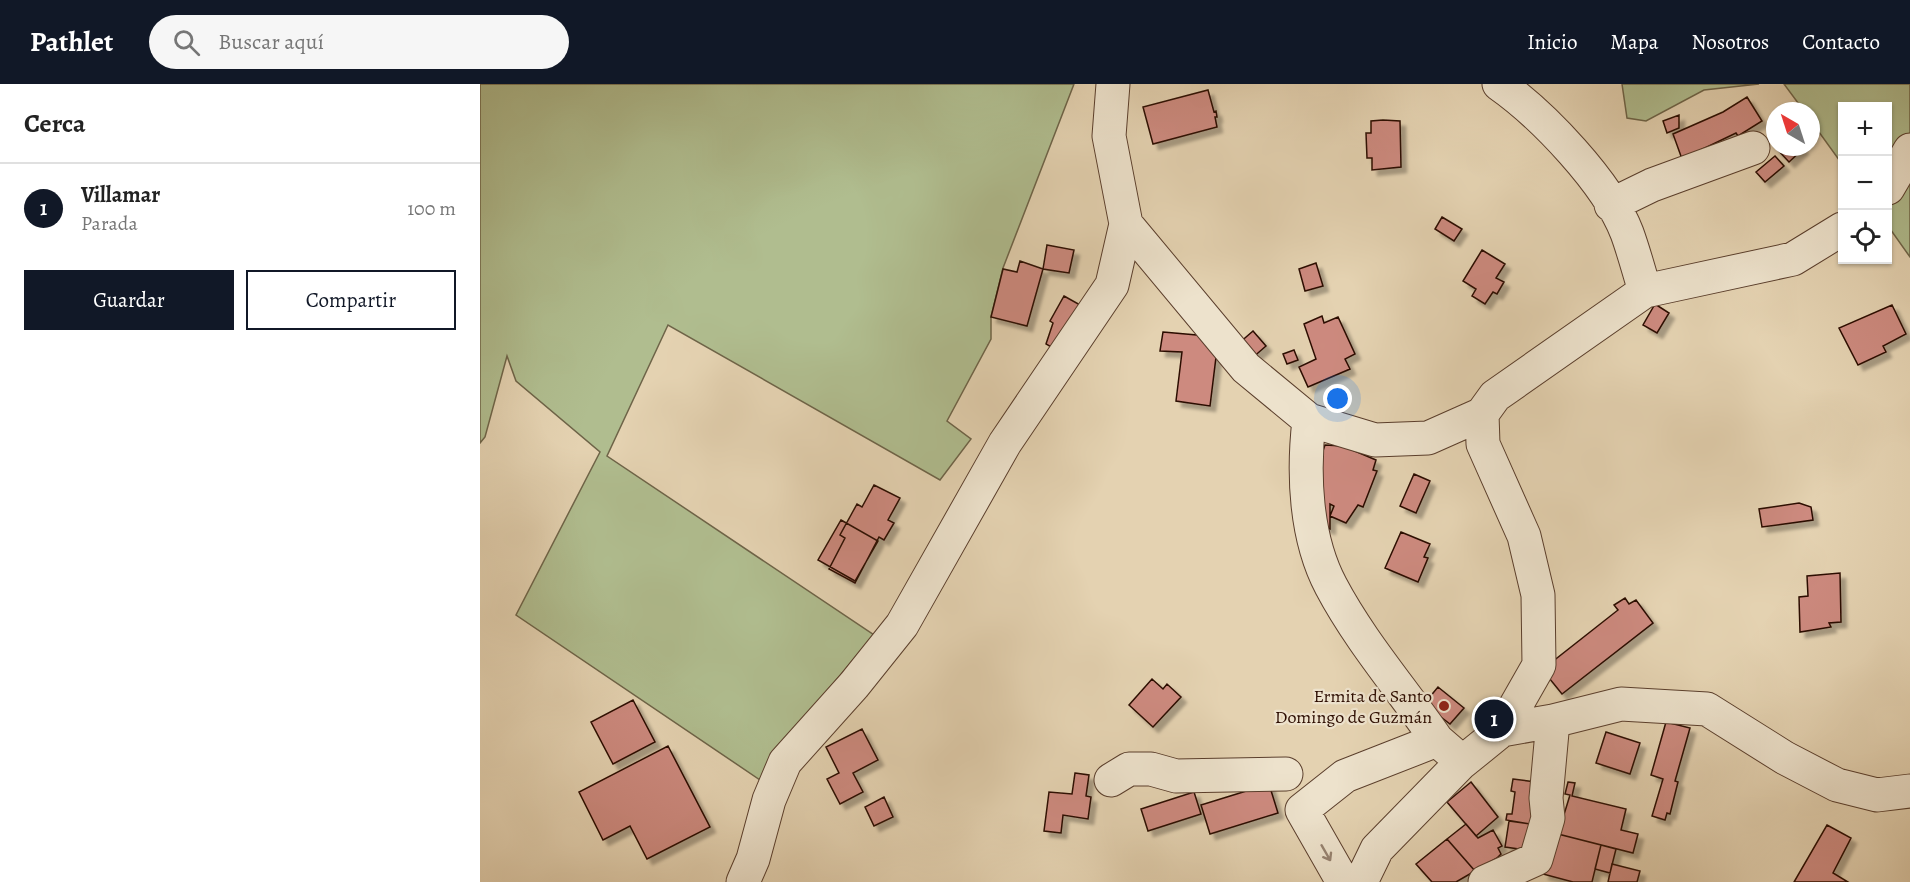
<!DOCTYPE html>
<html lang="es">
<meta charset="utf-8">
<style>
body{margin:0;font-family:Alegreya,serif;background:#f6f6f6;color:#222}
.controls{position:absolute;right:18px;top:18px;display:grid;overflow:hidden;border-radius:0px;box-shadow:0 2px 4px #0004}
.controls button{width:54px;height:54px;display:grid;place-items:center;padding:0;border:0;border-bottom:2px solid #e0e0e0;background:#fff;color:#222;font:30px sans-serif}
.compass{position:absolute;left:1286px;top:18px;width:54px;height:54px;border-radius:50%;background:#fff;box-shadow:0 2px 4px #0004;rotate:321deg}
.you{position:absolute;left:858px;top:315px;width:21px;height:21px;margin:-15px;border:4px solid #fff;border-radius:50%;background:#1a73e8;box-shadow:0 0 0 9px #1a73e833}
.badge{display:grid;place-items:center;width:39px;height:39px;border-radius:50%;background:#111827;color:#fff;font-size:20px;font-weight:700}
.pin{position:absolute;translate:-50% -50%;border:3px solid #fff;box-shadow:0 2px 6px #0006}
.list{margin:0;padding:0;list-style:none}
h2{display:flex;justify-content:space-between;align-items:center;height:78px;margin:0;padding:0 24px;font-size:26px}
h2 small{font-size:20px;font-weight:400;color:#767676}
.list li{display:grid;grid-template-columns:39px 1fr auto;gap:18px;align-items:center;box-sizing:border-box;height:90px;padding:0 24px;border-top:2px solid #e0e0e0}
.list b{display:block;font-size:22px;white-space:nowrap}
.list p{margin:0;font-size:20px;white-space:nowrap;color:#767676}
.list em{font-size:20px;font-style:normal;color:#767676}
.actions{display:flex;gap:12px;padding:18px 24px}
.actions a{flex:1;padding:14px 0;border:2px solid #111827;border-radius:0px;text-align:center;font-size:21px;color:#111827}
.actions .main{background:#111827;color:#fff}
.icon{flex:none;width:33px;height:33px;fill:none;stroke:currentColor;stroke-width:2;stroke-linecap:round;stroke-linejoin:round}
.map{position:relative;flex:none;width:1430px;height:798px;overflow:hidden}
header{display:flex;align-items:center;gap:36px;box-sizing:border-box;height:84px;padding:0 30px;background:#111827;color:#fff}
header strong{font-size:28px}
nav{display:flex;gap:33px;margin-inline-start:auto;font-size:21px}
.search{width:420px;height:54px;background:#f6f6f6;display:flex;align-items:center;gap:15px;box-sizing:border-box;padding:0 21px;border-radius:33px;color:#767676;font-size:22px}
main{display:flex}
aside{flex:1;background:#fff}
.map>svg:first-child{display:block}
.green{fill:#b0bd8f;stroke:#6e6448;stroke-width:1.5}
.building{fill:#cd8a7f;stroke:#2c0c00;stroke-width:1.5;filter:url(#shadow)}
.lines{fill:none;stroke-linecap:round;stroke-linejoin:round}
.minor-casing{stroke:#5a3e2c;stroke-width:35}
.minor{stroke:#ede2cc;stroke-width:33}
.oneway{stroke:#968270}
.poi-dot{fill:#8f2418;stroke:#ede2cc;stroke-width:2}
.labels{text-anchor:middle;dominant-baseline:central;stroke-width:4.5;stroke-linejoin:round;paint-order:stroke}
.poi-label{font-size:18px;fill:#2c0c00;stroke:#ede2cc;text-anchor:end}
</style>
<header>
<strong>Pathlet</strong>
<div class="search"><svg class="icon" aria-label="search" viewBox="0 0 24 24"><circle cx="10" cy="10" r="6"/><path d="M15 15l6 6"/></svg>Buscar aquí</div>
<nav><a>Inicio</a><a>Mapa</a><a>Nosotros</a><a>Contacto</a></nav>
</header>
<main>
<aside>
<h2>Cerca<small></small></h2>
<ul class="list">
<li><span class="badge">1</span><div><b>Villamar</b><p>Parada</p></div><em>100 m</em></li>
</ul>
<div class="actions"><a class="main">Guardar</a><a>Compartir</a></div>
</aside>
<div class="map">
<svg width="1430" height="798" viewBox="0 0 1430 798">
<defs>
<filter id="shadow"><feDropShadow dx="5.5" dy="5.5" stdDeviation="1.5" flood-color="#0004"/></filter>
</defs>
<rect width="100%" height="100%" fill="#e4d2b1"/>
<filter id="stains"><feTurbulence type="fractalNoise" baseFrequency=".00333" numOctaves="4"/><feColorMatrix values="0 0 0 0 .2 0 0 0 0 .09 0 0 0 0 .02 0 0 0 .5 -.17"/></filter>
<radialGradient id="worn" r=".72"><stop offset=".6" stop-color="#630" stop-opacity="0"/><stop offset="1" stop-color="#630" stop-opacity=".3"/></radialGradient>
<path class="green" d="M0,0H594L523,184L511,233V255L467,337L491,355L460,396L188,241L127,372L394,551L326,632L283,698L36,531L120,368L36,297L27,272L5,353L0,359Z
M1142,0H1279L1224,6L1166,37L1147,34Z
M1304,0H1430V173L1408,142V22H1362V80L1331,37V27H1324Z"/>
<path class="building" d="M728,6L734,28L736,27L737,33H735L737,43L673,60L663,23Z
M1267,13L1282,37L1258,52L1256,49L1202,75L1193,50L1243,28Z
M1199,31V44L1187,49L1183,37Z
M903,36L920,37L921,83L892,86V74H887L886,49H891V37Z
M1321,63L1323,65L1309,78L1296,64Z
M1295,72L1304,82L1285,98L1276,88Z
M962,133L982,145L974,157L955,145Z
M567,161L594,166L589,189L563,185Z
M1002,166L1025,180L1016,194L1024,198L1017,210L1013,208L1005,220L992,212L996,205L983,197Z
M540,177L563,185L547,242L511,233L523,185L537,188Z
M836,179L843,202L825,207L819,185Z
M584,212L602,222L578,267L566,260L573,239L570,237Z
M1175,220L1189,229L1177,249L1163,241Z
M1412,221L1426,250L1403,262L1406,268L1378,281L1359,244Z
M842,232L844,239L858,233L875,270L865,275L870,285L828,303L819,283L836,275L824,240Z
M773,247L786,262L771,275L758,260Z
M683,248L728,252L736,273L730,322L696,317L702,268L680,267Z
M814,266L818,276L807,280L803,270Z
M845,361L863,362L896,376L893,386L897,387L883,423L878,421L866,439L850,432L854,422L850,420V445L839,441L838,381Z
M934,390L950,397L936,429L920,422Z
M394,401L420,414L408,436L414,439L404,456L399,453L375,499L349,485L365,454L360,451L377,420L382,423Z
M1319,419L1331,423L1333,436L1282,443L1279,425Z
M361,436L398,457L375,497L338,476Z
M921,448L950,460L944,473L948,474L938,498L905,484Z
M1360,489L1361,538L1349,539L1351,543L1320,548L1319,513L1328,512L1327,492Z
M1145,514L1149,520L1156,516L1173,539L1082,610L1065,589L1072,578L1138,526L1134,521Z
M672,595L683,605L687,600L701,613L673,643L649,621Z
M958,603L984,624L970,640L944,620Z
M153,616L175,658L133,680L111,638Z
M1186,638L1210,644L1195,697L1198,698L1190,730L1187,729L1185,736L1172,732L1183,695L1171,691Z
M382,645L398,676L373,689L383,708L360,720L347,695L359,689L346,663Z
M1126,648L1160,659L1150,690L1116,679Z
M188,662L230,743L167,775L150,742L123,756L99,708Z
M595,689L609,691L606,712L611,713L608,735L583,731L581,749L564,747L569,708L592,710Z
M1033,695L1063,699L1056,741L1026,736L1027,730H1032L1035,708L1031,707Z
M991,698L1018,733L996,752L967,718Z
M1088,698L1095,699L1092,712L1146,725L1141,746L1158,750L1153,769L1078,750L1090,711L1085,710Z
M789,700L798,729L730,750L721,721Z
M714,708L721,730L668,747L661,725Z
M404,713L413,733L394,742L385,723Z
M1029,737L1058,741L1046,766L1025,763Z
M986,740L998,754L1013,746L1022,762L1018,764L1021,770L1017,774L995,787L967,755Z
M1347,741L1371,754L1353,789L1368,798H1314Z
M1074,749L1121,761L1112,798H1093L1063,790Z
M967,755L995,787L976,798H952L936,780Z
M1121,761L1136,765L1130,789L1115,785Z
M1132,780L1160,787L1157,798H1128Z"/>
<g class="lines">
<defs>
<path id="minor" d="M1019,0C1063,31 1128,99 1147,149C1154,168 1159,188 1165,207
M1408,104L1430,66
M1131,121L1172,101L1273,64
M646,140L766,284L829,336L895,356L948,354L1002,330
M829,336C823,389 825,453 851,502C880,557 922,605 957,656
M1022,646L1073,637L1141,620L1227,625L1305,674L1357,701L1397,711L1430,707
M631,696L649,685H671L696,692L806,690
M263,798L273,775L289,716L305,678L374,601L422,541L525,359L632,201L646,140L629,52L633,0
M863,798L822,726L865,692L957,656L972,669
M881,798L897,765L980,680L1022,646L1059,581L1058,511L1044,452L1003,360L1002,330L1015,312L1165,207L1313,175L1362,145
M1005,798L1056,775L1068,734L1066,714L1073,637"/>
</defs>
<use href="#minor" class="minor-casing"/>
<use href="#minor" class="minor"/>
</g>
<defs><path id="oneway-shaft" d="M-6 0H5M1.5-3L5.5 0L1.5 3" fill="none" stroke-width="1.6" stroke-linecap="round" stroke-linejoin="round" transform="scale(1.5)"/></defs>
<use class="oneway" href="#oneway-shaft" transform="translate(846 769) rotate(60)"/>
<circle class="poi-dot" cx="964" cy="622" r="6"/>
<g class="labels">
<g class="poi-label">
<text x="952" y="612">Ermita de Santo<tspan x="952" dy="21">Domingo de Guzmán</tspan></text>
</g>
</g>
<rect width="100%" height="100%" filter="url(#stains)"/>
<rect width="100%" height="100%" fill="url(#worn)"/>
</svg>
<div class="controls">
<button>+</button>
<button>−</button>
<button><svg class="icon" aria-label="locate" viewBox="0 0 24 24"><circle cx="12" cy="12" r="6"/><path d="M12 2v4M12 18v4M2 12h4M18 12h4"/></svg></button>
</div>
<svg class="compass" viewBox="-18 -18 36 36"><path d="M0-13l5 13h-10z" fill="#e53935"/><path d="M0 13l5-13h-10z" fill="#767676"/></svg>
<div class="you"></div>
<div class="pin badge" style="left:1014px;top:635px">1</div>
</div>
</main>
